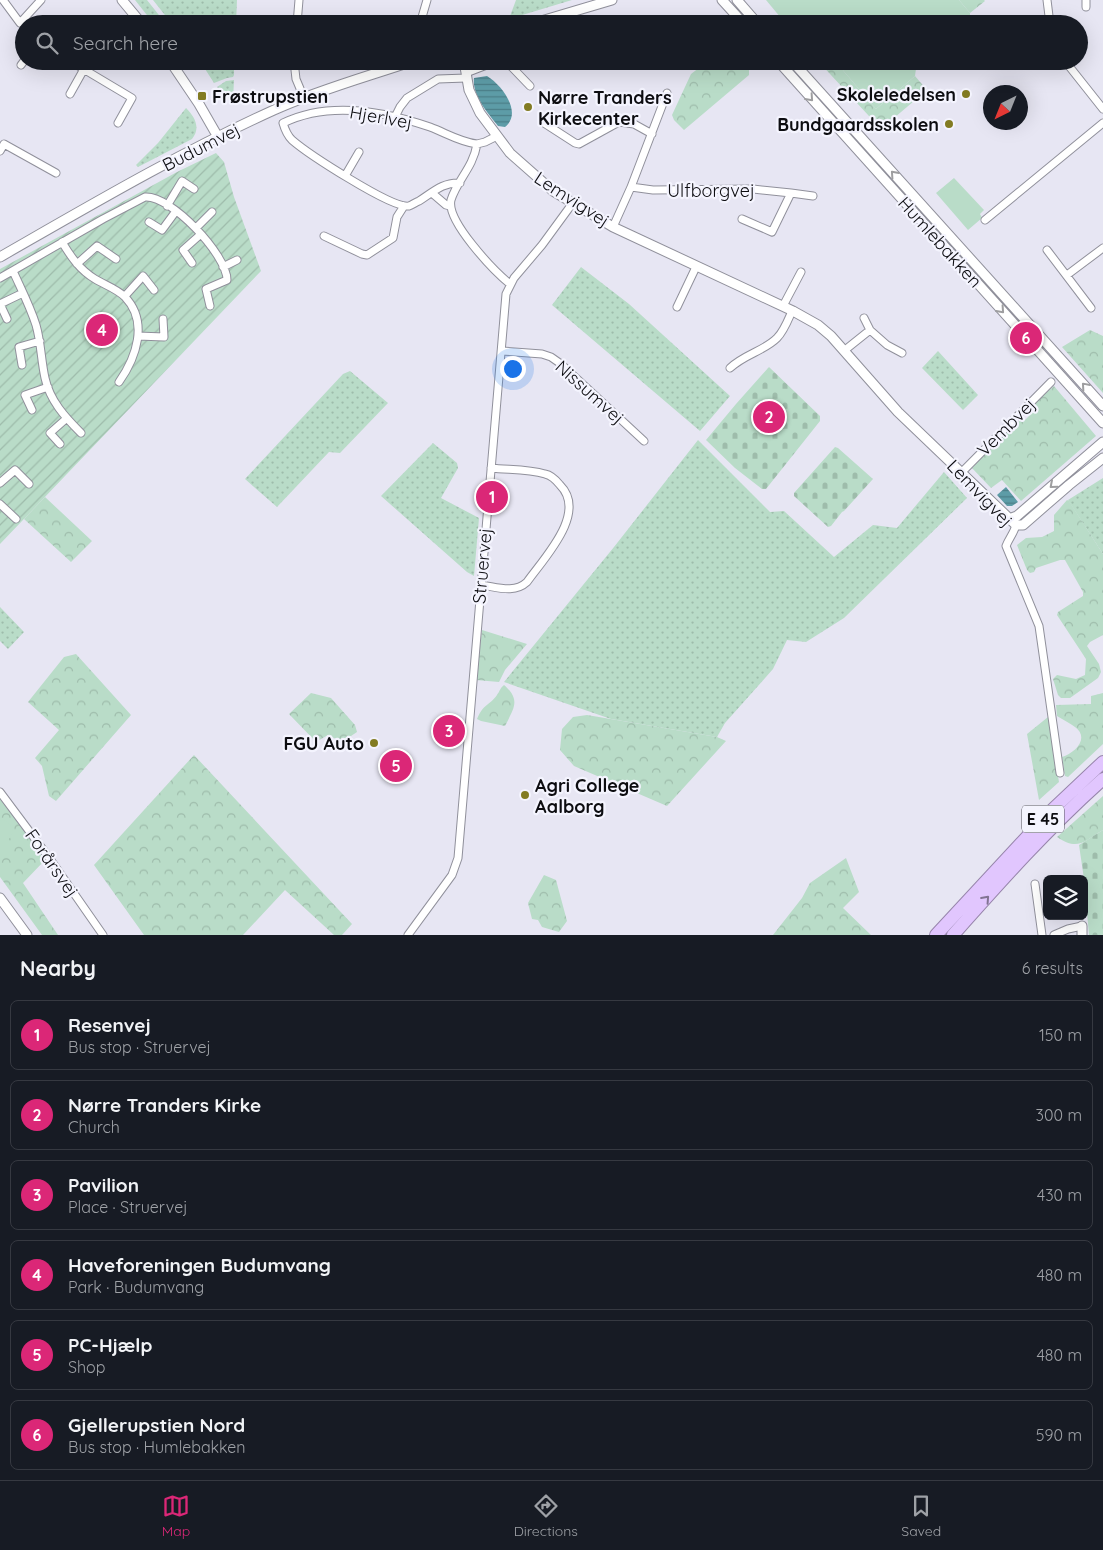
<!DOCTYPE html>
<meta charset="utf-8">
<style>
body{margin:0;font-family:Quicksand,sans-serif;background:#20242c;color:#f1f3f6}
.controls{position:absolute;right:15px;bottom:15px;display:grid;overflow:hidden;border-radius:8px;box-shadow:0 5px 20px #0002}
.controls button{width:45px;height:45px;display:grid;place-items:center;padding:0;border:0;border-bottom:1px solid #363941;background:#171b24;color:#f1f3f6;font:25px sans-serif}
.compass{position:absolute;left:983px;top:85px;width:45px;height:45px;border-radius:50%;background:#171b24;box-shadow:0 5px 20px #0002;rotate:223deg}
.you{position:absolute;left:512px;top:368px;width:18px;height:18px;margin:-12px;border:4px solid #fff;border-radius:50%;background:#1a73e8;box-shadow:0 0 0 8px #1a73e833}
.badge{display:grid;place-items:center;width:32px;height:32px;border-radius:50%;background:#db2777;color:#fff;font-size:16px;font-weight:700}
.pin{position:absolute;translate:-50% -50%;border:2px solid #fff;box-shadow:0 1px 5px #0006}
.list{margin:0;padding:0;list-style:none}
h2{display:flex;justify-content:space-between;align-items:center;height:65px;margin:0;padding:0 20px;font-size:21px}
h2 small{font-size:16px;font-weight:400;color:#9ea1a6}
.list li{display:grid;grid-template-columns:32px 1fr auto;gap:15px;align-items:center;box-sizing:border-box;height:70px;margin:0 10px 10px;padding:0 10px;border:1px solid #363941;border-radius:8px}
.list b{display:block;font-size:19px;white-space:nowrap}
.list p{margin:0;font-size:16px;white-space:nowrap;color:#9ea1a6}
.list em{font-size:16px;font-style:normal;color:#9ea1a6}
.icon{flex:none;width:28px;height:28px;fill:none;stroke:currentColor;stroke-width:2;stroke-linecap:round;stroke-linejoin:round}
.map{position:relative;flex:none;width:1103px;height:935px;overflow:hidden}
.search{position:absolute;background:#171b24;box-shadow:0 5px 20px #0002;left:15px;right:15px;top:15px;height:55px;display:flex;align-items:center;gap:12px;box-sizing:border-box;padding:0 18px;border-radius:28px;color:#9ea1a6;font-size:19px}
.sheet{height:545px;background:#171b24}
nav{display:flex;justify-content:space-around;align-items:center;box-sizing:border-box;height:70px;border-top:1px solid #363941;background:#171b24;font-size:14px;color:#9ea1a6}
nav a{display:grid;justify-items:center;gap:2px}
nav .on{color:#db2777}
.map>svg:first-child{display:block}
.grass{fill:url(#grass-dots)}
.forest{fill:url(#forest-crowns)}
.cemetery{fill:url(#cemetery-stones)}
.park{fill:#b9dcc8}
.garden{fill:url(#garden-furrows)}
.water{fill:url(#water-rules)}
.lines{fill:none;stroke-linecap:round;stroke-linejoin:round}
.minor-casing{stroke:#90909b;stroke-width:9}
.tertiary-casing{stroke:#90909b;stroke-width:11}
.motorway-casing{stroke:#9785ab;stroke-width:14}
.minor{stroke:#fff;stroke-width:7}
.tertiary{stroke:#fff;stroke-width:9}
.motorway{stroke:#e1c6fe;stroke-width:12}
.oneway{stroke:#9e9ea0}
.oneway2{stroke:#827393}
.poi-dot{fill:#827b22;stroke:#f4f4fe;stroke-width:2}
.labels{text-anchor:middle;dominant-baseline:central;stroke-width:4.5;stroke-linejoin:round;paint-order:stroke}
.shield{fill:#f4f4fe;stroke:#525258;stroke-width:1}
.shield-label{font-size:16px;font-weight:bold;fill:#0d0d11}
.poi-label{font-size:18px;font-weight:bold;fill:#0d0d11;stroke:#f4f4fe;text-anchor:end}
.street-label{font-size:18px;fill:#0d0d11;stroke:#f4f4fe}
</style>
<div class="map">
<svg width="1103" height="935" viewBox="0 0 1103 935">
<defs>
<pattern id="grass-dots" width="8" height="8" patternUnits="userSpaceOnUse" patternTransform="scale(1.25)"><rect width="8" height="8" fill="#b9dcc8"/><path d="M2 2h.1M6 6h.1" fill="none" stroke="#9ebcab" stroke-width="1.8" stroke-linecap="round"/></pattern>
<pattern id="forest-crowns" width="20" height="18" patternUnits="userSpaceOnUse" patternTransform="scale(1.25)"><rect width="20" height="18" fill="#b9dcc8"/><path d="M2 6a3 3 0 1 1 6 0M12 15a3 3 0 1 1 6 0" fill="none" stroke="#9ebcab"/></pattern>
<pattern id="cemetery-stones" width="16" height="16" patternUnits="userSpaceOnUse" patternTransform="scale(1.25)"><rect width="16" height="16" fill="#b9dcc8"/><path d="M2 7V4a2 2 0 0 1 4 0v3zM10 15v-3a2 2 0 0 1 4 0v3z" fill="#9ebcab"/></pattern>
<pattern id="garden-furrows" width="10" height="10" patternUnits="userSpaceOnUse" patternTransform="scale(1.25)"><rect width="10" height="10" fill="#b9dcc8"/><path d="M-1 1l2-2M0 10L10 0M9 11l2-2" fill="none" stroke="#9ebcab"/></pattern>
<pattern id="water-rules" width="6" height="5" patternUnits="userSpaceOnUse" patternTransform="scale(1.25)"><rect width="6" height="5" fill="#5d9ca7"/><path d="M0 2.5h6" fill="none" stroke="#4b7e87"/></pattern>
</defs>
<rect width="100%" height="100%" fill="#e7e6f3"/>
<path class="grass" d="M135,0H147L166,24H154Z
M153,0H237L236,24H172Z
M516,0H572L509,19Z
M200,61H234V75L233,77L227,78L214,83Z
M234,80L233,100L224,95L217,87L226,81Z
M186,108C195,117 201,128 192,139L138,167L136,165L158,143Z
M581,267L629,304L730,396L700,431L552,305Z
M938,351L978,395L963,410L922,368Z
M350,371L388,403L340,453L329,452L277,507L245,479L343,374Z
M698,440L770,512L784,511L834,557L873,525L897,528L944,472L967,498L844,618L806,642L787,640L773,669L725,723L717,737L611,719L504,682L614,547Z
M433,443L457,463L458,468L441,498L479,518L474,576L467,572L381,496Z
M1103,478V554L1068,500Z
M0,607L24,632L8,649L0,641Z"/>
<path class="forest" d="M959,0H984L985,1L970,13Z
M708,61H743L749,69V75L684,130L674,120L672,115L691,74Z
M818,61H835L876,109L915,76L927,90L881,129Z
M1090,330L1103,336V393L1062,347Z
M1054,386L1096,436L1021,501L1002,480L991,488L972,468L1014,422L1025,420L1029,416L1027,409Z
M45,497L92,541L71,562L24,519Z
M1067,500L1069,501L1103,554V635L1090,642L1087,646L1099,664L1101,672L1098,678L1070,698H1061L1058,695L1053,679L1057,675L1076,679L1085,675L1086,659L1057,615L1058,612L1083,596V592L1065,560H1060L1036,568L1034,572L1030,573L1027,570L1017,545L1026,538L1042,537L1054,531V515Z
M482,630L527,644L505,670L499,682L476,680Z
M76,654L131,715L56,801L49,796L42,766L35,758L59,730L28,702L64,657Z
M504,685C521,700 514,708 505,726L481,721L477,719C484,703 489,706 497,695C500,691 500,688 504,685Z
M311,693L331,698L355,725L357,732L342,742L328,735L316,742L289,714Z
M1103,693V744L1068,777L1065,776L1062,757C1075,753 1090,738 1075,727C1070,723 1063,720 1057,716L1056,705L1091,704V696Z
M587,715L717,737L726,741L667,806L574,766L560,750L562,729L573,717Z
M1048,717L1059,782L1039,800L1027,734Z
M194,755L352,924L342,935H334L285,890L243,935H144L94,865Z
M1103,796V830C1083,842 1078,851 1057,837Z
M0,798L45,860L23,883L58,935H42L0,877Z
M846,858L859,892L843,908L871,935H773L802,898L810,883Z
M544,875L556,880L567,921L559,932L542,927L538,920L532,919L528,903Z"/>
<path class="cemetery" d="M769,367L820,416V421L766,489H762L735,468L706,440L736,404Z
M835,447L838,448L873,479L844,511L842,512L831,526L828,527L794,496V493Z
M1103,830V935H1089L1084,879L1079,845Z"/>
<path class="park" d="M766,0H959L970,13V17L962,24H786Z
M835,61H917L915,76L876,109Z
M954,178L984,210L980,214L982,218L968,230L936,193Z
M0,820C8,820 11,825 13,832C11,838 7,843 0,843Z"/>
<path class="garden" d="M216,153L224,162L234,197L261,271L0,544V269L177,172Z"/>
<path class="water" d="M487,76C502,85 523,113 505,127L498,126C488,113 472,96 474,78Z
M1006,487L1018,502L1012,506H1007L997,495Z"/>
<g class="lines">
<defs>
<path id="minor" d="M3,0L20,23L41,0
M1047,0L1050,24
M1086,7V0
M65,24V23
M297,24L299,0
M420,24L427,0
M70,61L132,98L118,123
M294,61L296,79L304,98
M506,61L530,86
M1065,61L1103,109
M21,65L24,61
M466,73L497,61
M70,94L84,69
M395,117L400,107L407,98L438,79L466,78
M544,123L575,143L579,144L619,122L634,124L652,134
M497,136L485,142L477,144C473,168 457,180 451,200C446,221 494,271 510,284
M0,151L4,144L56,173
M345,176L359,152
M460,183C443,182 433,192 419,201C416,202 412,205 409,206C392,209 307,153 292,140C287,135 285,130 283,123C328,101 384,111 430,127C446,133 460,142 477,144
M631,187L653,190L753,189L791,193L772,232L742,219
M432,193L446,205L450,206
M791,193L813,196
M167,206L182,181L194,189
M985,220L1103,123
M149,222L162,230L176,211
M613,227L631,187L667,93
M196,228L212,212
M324,236L362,254L367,255L393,238L397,217L404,206
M62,242C71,257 80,270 95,279C105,285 117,289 125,297C149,322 136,358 119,382
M1047,250L1091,308
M192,263L183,250L201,234
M77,264L97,246L116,259
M223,267L237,260
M13,271C21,289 30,306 36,325C41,342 41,360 45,378C50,401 65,417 81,433
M1067,275L1103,248
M0,278L103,219L145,197C171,195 227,255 227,280L206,289L210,306
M125,296L143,276L154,290
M783,306L801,272
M677,307L696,267
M864,318L870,330
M7,319L0,304L23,293
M138,336L164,337L163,319
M845,350L870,330L887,345L902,353
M502,351L542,354L551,357L561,364L644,441
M22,365L19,347L40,341
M730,368C745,354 764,351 777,338C784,331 788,320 792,311
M32,410L25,395L48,387
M60,444L50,433L67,418
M961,473L1051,382
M0,483L15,470L29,484
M0,504L16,519
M1016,525C1014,533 1009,538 1006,546L1039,626L1060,773
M481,585C497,587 514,594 527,582C544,558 588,513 560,485C556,480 551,475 545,474C528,469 508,470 491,468
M0,792L50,859L103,935
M1035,884L1042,935
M408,935L452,875L458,858L506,294L514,278L542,245L572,204
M1054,935L1068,929L1082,926"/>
<path id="tertiary" d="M122,0L142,24
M722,0L744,24
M737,0L758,24
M531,24L612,0
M170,61L199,104L218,137
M464,61L469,90L480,113L510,153L553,191L613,227L793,311L818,325L831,336L898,412L1016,525H1023L1069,485L1103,458
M778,61L1103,423
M792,61L1103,406
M0,257C89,206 179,153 274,110C318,90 366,77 413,61
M1009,519L1017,516L1103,442
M0,898L27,935
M1082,926V935"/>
<path id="motorway" d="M936,935L1051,811L1103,762
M953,935C1001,881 1049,827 1103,779"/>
</defs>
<use href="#minor" class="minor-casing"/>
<use href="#tertiary" class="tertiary-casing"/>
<use href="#motorway" class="motorway-casing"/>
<use href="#minor" class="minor"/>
<use href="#tertiary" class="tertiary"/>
<use href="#motorway" class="motorway"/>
</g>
<defs><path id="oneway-chevron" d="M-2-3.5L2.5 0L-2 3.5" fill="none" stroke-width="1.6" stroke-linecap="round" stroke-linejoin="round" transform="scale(1.25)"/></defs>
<g class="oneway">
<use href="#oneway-chevron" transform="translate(810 98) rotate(48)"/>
<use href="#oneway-chevron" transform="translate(894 174) rotate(-132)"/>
<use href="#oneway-chevron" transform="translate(1001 310) rotate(48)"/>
<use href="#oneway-chevron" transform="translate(1085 386) rotate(-131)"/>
<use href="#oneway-chevron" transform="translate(1053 485) rotate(139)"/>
</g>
<use class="oneway2" href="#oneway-chevron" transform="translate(986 899) rotate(-48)"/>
<g class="poi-dot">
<circle cx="966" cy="94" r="5"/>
<rect x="197" y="91" width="10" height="10" rx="2.5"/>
<circle cx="528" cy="107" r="5"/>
<circle cx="949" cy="124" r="5"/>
<circle cx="374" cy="743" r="5"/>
<circle cx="525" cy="795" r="5"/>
</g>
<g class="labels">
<rect class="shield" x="1022" y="805.5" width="42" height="27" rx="4"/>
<g class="shield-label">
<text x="1043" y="819">E 45</text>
</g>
<g class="poi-label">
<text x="956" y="94">Skoleledelsen</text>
<text x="212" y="96" text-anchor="start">Frøstrupstien</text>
<text x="538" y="97" text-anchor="start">Nørre Tranders<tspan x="538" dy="21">Kirkecenter</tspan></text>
<text x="939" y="124">Bundgaardsskolen</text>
<text x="364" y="743">FGU Auto</text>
<text x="535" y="785" text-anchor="start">Agri College<tspan x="535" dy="21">Aalborg</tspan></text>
</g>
<g class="street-label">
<text transform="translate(381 117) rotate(10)">Hjerlvej</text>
<text transform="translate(201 147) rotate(-27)">Budumvej</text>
<text x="711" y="190">Ulfborgvej</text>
<text transform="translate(572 199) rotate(33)">Lemvigvej</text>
<text transform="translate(940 242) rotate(48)">Humlebakken</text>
<text transform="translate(590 392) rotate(42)">Nissumvej</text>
<text transform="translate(1006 427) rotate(-45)">Vembvej</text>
<text transform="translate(980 493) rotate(46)">Lemvigvej</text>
<text transform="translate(482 566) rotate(-85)">Struervej</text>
<text transform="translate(52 863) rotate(55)">Forårsvej</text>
</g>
</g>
</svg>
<div class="controls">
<button><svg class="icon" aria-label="layers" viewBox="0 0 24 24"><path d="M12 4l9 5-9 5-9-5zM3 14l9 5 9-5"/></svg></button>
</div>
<svg class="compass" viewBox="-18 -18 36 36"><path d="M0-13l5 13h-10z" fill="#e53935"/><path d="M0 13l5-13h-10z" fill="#9ea1a6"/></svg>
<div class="you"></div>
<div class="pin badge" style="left:492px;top:497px">1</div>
<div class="pin badge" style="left:769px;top:417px">2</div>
<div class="pin badge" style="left:449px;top:731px">3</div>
<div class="pin badge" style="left:102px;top:330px">4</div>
<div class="pin badge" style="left:396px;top:766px">5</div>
<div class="pin badge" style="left:1026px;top:338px">6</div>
<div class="search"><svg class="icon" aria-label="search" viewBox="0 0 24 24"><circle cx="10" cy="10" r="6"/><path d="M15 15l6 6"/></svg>Search here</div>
</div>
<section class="sheet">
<h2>Nearby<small>6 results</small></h2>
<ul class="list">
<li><span class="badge">1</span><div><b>Resenvej</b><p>Bus stop · Struervej</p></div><em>150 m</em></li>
<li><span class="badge">2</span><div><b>Nørre Tranders Kirke</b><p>Church</p></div><em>300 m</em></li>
<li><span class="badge">3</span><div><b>Pavilion</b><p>Place · Struervej</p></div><em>430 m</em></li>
<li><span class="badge">4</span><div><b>Haveforeningen Budumvang</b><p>Park · Budumvang</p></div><em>480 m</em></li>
<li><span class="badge">5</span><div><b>PC-Hjælp</b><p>Shop</p></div><em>480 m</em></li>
<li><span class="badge">6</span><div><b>Gjellerupstien Nord</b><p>Bus stop · Humlebakken</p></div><em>590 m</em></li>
</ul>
</section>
<nav>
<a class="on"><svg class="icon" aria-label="map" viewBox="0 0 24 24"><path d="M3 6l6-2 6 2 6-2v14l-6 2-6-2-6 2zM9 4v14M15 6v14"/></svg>Map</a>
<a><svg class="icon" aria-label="directions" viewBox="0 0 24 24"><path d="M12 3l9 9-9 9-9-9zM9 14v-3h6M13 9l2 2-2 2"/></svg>Directions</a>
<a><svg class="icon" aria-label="saved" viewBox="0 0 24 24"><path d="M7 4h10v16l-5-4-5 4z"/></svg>Saved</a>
</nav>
